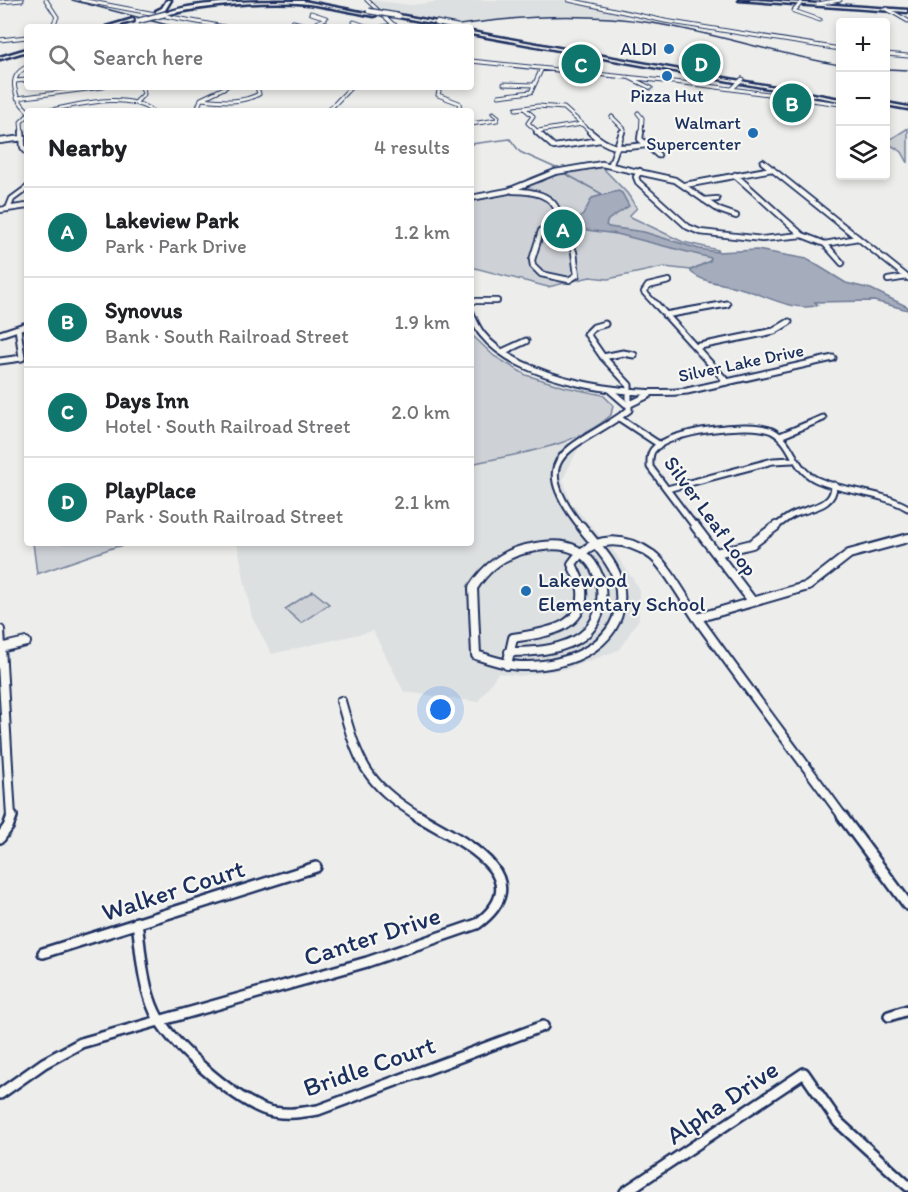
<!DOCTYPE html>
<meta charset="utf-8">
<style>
body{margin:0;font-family:Itim,sans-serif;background:#f6f6f6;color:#202124}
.controls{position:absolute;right:18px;top:18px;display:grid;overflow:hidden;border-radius:6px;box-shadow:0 3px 9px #0003}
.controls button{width:54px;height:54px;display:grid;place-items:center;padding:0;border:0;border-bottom:2px solid #e0e0e0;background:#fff;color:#202124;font:30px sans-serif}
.you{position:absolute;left:441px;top:710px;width:21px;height:21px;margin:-15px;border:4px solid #fff;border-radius:50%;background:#1a73e8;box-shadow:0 0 0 9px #1a73e833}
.badge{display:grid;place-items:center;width:39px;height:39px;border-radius:50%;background:#0f766e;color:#fff;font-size:20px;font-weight:700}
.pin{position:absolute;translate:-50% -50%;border:3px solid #fff;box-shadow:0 2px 6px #0006}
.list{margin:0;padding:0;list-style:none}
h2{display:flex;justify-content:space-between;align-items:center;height:78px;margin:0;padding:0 24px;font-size:26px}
h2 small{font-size:20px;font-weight:400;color:#757577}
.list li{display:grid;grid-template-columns:39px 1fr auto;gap:18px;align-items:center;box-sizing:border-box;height:90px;padding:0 24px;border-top:2px solid #e0e0e0}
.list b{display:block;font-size:22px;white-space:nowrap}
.list p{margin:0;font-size:20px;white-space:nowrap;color:#757577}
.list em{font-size:20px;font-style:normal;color:#757577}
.icon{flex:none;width:33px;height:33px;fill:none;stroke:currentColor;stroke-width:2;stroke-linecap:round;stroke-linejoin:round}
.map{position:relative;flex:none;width:908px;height:1192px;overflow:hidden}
.search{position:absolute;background:#fff;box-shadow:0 3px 9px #0003;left:24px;top:24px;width:450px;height:66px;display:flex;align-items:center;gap:15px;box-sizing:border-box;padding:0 21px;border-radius:6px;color:#757577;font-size:22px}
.panel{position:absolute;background:#fff;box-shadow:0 3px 9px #0003;left:24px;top:108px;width:450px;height:438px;border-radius:6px}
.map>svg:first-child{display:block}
.built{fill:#dde0e1}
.green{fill:#ced2d7;stroke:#74809a;stroke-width:1.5}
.water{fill:#a5acbc;stroke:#6e7a96;stroke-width:1.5}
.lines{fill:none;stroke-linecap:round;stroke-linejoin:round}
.stream{stroke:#6e7a96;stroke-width:1.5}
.minor-far4-casing{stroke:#1b2f5e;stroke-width:5}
.minor-far3-casing{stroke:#1b2f5e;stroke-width:8}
.minor-far2-casing{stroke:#1b2f5e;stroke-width:9}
.minor-far1-casing{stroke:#1b2f5e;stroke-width:12}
.minor-casing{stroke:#1b2f5e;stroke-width:14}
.major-casing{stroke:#1b2f5e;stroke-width:5}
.highway-casing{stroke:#1b2f5e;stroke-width:5}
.minor-far4{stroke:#f6f6f2;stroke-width:3}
.minor-far3{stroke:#f6f6f2;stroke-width:4.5}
.minor-far2{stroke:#f6f6f2;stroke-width:5}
.minor-far1{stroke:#f6f6f2;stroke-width:8}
.minor{stroke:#f6f6f2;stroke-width:9}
.major{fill:#f6f6f2;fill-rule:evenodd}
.highway{fill:#f6f6f2;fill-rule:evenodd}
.rail{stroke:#1b2f5e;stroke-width:1.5}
.highway-bridge-casing{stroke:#1b2f5e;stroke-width:7;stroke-linecap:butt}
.highway-bridge{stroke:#f6f6f2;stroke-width:4.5}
.poi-dot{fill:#1f6fb2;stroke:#f6f6f2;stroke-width:2}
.labels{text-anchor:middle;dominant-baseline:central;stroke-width:4.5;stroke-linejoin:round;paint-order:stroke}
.far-poi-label{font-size:18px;fill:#1b2f5e;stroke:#f6f6f2;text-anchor:end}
.far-street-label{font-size:18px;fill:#1b2f5e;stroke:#f6f6f2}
.street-label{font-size:21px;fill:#1b2f5e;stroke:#f6f6f2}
.poi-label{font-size:21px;fill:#1b2f5e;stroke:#f6f6f2;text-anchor:start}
.near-street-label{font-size:26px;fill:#1b2f5e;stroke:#f6f6f2}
</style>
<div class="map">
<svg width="908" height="1192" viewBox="0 0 908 1192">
<rect width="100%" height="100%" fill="#edeeec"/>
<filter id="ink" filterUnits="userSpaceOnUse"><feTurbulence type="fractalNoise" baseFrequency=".0167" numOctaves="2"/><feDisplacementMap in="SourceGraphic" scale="12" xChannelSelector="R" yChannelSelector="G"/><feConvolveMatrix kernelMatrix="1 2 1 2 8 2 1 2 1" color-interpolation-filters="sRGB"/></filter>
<g filter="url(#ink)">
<path class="built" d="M371,0L412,5L447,0H564L628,15L623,18L528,16L453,25L384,12Z
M567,441L578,449L563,479L571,503L616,554L639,588V619L619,650L567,669L520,676L498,673L478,702L404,692L373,631L272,654L252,618L237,543H471V464Z"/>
<path class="green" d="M908,128V163L902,152L886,142Z
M601,166L627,193L637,208L629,216L683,242L718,250L710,261L691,270L664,267L608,279L590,277L548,287L471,267V201L508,194L566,171Z
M471,334L494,356L526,375L565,387L603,395L613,405L611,415C575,448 517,453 471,464Z
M33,543H139L115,547L37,574Z
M313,591L329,604L301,623L285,609Z"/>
<path class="water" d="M618,191L622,193L629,206L608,220L606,225L609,227L644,232L699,249L717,252L757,250L807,259L846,283L871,289L908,307V310L874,301L815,302L818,305C794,314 760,292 736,287C722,283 703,283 691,272V270L710,261L711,258L617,234L586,230L577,226V219L583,215L592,198Z"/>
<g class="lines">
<path class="stream" d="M471,144L510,139L520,152L558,169
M564,173L602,194"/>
<defs>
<path id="minor-far4" d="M46,0L57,17L52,27
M81,0L224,27
M367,0L396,27
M569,0L665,21L840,49
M0,2L22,0
M801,3L794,11L820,20
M818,4L840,0
M887,9L908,21
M311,13L326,18L311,26
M293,22L313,27
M354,22L368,27
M382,27L395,25
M0,40L27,37
M886,54L908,56
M471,61L702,85L840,104
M27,67C6,76 15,99 28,111
M628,77L651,88
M15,81L27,80
M504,84L534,85
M440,87L438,95L459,103L460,111
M732,89L742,79
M499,96L531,92L542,68
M17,98L103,87
M201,99C220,101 241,104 259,94L257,87
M136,102L144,94L142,87
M524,108L533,116L528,123L539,133
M516,109L538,106L564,108L592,133
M197,110L201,99L226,87
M45,111C76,106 124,90 152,111
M328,111L351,87
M638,113L642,118L641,133
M612,117L624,129L621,133
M471,124L497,120L498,117L493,113
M538,131L582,124
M22,133L21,122L27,116"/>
<path id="minor-far3" d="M22,132L23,147L27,152
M537,132L554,147L600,140
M590,132C612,151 619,148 647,145
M641,132L640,139L658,155
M0,141L23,138
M763,162L908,278
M611,164L622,132
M640,171L636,177L638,182L688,227L700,232L762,239L802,235L825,244L858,238
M735,175L802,235
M685,185L772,169
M513,191C532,191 554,194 559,215
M471,198L508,191L555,172L602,164L675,180L719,210L736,216
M704,200L717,199
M8,209L12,199L27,188
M0,210L27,206
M559,215L574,252L577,275L569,280L541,274L533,266L532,260L541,231Z
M825,244L842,263
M888,280L907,277
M471,301H497
M656,305L644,292L648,286L669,281
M722,305L727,304"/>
<path id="minor-far2" d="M655,303L727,382
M471,313C474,320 477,328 482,334C519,381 630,398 687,391L833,358
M665,315L727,304
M0,334L27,325
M695,347L774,331L789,322
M502,352L526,341
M603,357L623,353L634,355
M0,361L22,358L18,328
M611,391L626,404
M630,404L649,395
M619,418L660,445
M780,436L823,418
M667,489L773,461L793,460
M582,528C521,452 576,450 629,410V385L603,357L587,334L594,327L605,324
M696,528L650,467C650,461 649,455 653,450C668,431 750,421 772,431C794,442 792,469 817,480C846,493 879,491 908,508
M774,528C781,523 787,517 795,514C811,507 834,507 834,485"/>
<path id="minor-far1" d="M695,526L753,602
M716,553L752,544L776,526
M697,618L808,586L849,554L908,538
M0,630L11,817
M0,648L26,642
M509,652C533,652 554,651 576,640C610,622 610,568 576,550C562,543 546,545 531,548C506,552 486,567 473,588L476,655C491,660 505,665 521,666C570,668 630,642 619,584C615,563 594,543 581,526
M507,665L513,638C541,633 586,630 582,590C581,582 575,572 572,564C591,535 625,536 652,555C666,565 686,602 697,618C745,685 795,751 843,817
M341,701C358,761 364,783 420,817"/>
<path id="minor" d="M842,816L908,905
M0,838L8,827L12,816
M137,922C141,952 142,984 155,1012C169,1043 231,1096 263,1109C281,1116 300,1113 318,1110L543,1026
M43,953L316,867
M889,1016L908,1010
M0,1094L44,1063L81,1043L367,962L477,924C543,875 454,838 418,816
M625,1192L804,1073L838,1122L908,1186"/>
<path id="major" d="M739,0H757L908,10V12Z"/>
<path id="highway" d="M167,0H171L165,10L156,13V11L162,8Z
M274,1H303L376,15L374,16C353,12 331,7 309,4C265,0 209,5 165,15L163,14C192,2 243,2 274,1Z
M398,15L437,22L439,23L437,24L399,17Z
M133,19L134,21L113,27H106Z
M471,32L840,99V101L471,34Z
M27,49V51L0,59V57Z
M886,103L908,107V109L886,105Z"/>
</defs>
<use href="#minor-far4" class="minor-far4-casing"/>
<use href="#minor-far3" class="minor-far3-casing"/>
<use href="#minor-far2" class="minor-far2-casing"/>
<use href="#minor-far1" class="minor-far1-casing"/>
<use href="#minor" class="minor-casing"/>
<use href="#major" class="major-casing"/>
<use href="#highway" class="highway-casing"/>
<use href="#minor-far4" class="minor-far4"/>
<use href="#minor-far3" class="minor-far3"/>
<use href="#minor-far2" class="minor-far2"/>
<use href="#minor-far1" class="minor-far1"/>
<use href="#minor" class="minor"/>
<use href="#major" class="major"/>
<use href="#highway" class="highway"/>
<path class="rail" d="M72,0L175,27
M446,27C514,16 583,12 652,23C715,33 776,54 840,65
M886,69L908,70"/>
<defs>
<path id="highway-bridge" d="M369,11L399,16
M138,21L165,14
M437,23L458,27"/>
</defs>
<use href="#highway-bridge" class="highway-bridge-casing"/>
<use href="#highway-bridge" class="highway-bridge"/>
</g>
</g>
<g class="poi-dot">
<circle cx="669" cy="49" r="6"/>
<circle cx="667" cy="76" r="6"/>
<circle cx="753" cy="133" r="6"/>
<circle cx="526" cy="591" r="6"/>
</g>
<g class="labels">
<g class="far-poi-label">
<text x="657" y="49">ALDI</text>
<text x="667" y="96" text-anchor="middle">Pizza Hut</text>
<text x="741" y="123">Walmart<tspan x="741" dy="21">Supercenter</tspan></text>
</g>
<g class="far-street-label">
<text transform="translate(741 363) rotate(-12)">Silver Lake Drive</text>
</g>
<g class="street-label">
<text transform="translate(711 516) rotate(54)">Silver Leaf Loop</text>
</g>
<g class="poi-label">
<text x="538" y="579">Lakewood<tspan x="538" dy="24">Elementary School</tspan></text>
</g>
<g class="near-street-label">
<text transform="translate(173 890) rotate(-18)">Walker Court</text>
<text transform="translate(372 936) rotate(-18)">Canter Drive</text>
<text transform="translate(369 1066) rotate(-19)">Bridle Court</text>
<text transform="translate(722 1102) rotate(-34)">Alpha Drive</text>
</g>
</g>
</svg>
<div class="controls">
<button>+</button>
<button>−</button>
<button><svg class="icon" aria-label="layers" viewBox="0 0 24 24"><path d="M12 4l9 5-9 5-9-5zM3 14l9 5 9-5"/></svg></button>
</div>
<div class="you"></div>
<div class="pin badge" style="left:563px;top:229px">A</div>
<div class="pin badge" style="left:792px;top:103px">B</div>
<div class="pin badge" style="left:581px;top:64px">C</div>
<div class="pin badge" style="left:701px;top:63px">D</div>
<div class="search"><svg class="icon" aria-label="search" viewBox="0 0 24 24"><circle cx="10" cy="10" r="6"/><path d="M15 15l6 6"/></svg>Search here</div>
<section class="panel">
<h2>Nearby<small>4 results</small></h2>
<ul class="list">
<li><span class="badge">A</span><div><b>Lakeview Park</b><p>Park · Park Drive</p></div><em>1.2 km</em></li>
<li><span class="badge">B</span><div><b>Synovus</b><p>Bank · South Railroad Street</p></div><em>1.9 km</em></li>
<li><span class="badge">C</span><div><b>Days Inn</b><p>Hotel · South Railroad Street</p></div><em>2.0 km</em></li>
<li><span class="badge">D</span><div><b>PlayPlace</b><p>Park · South Railroad Street</p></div><em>2.1 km</em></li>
</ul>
</section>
</div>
